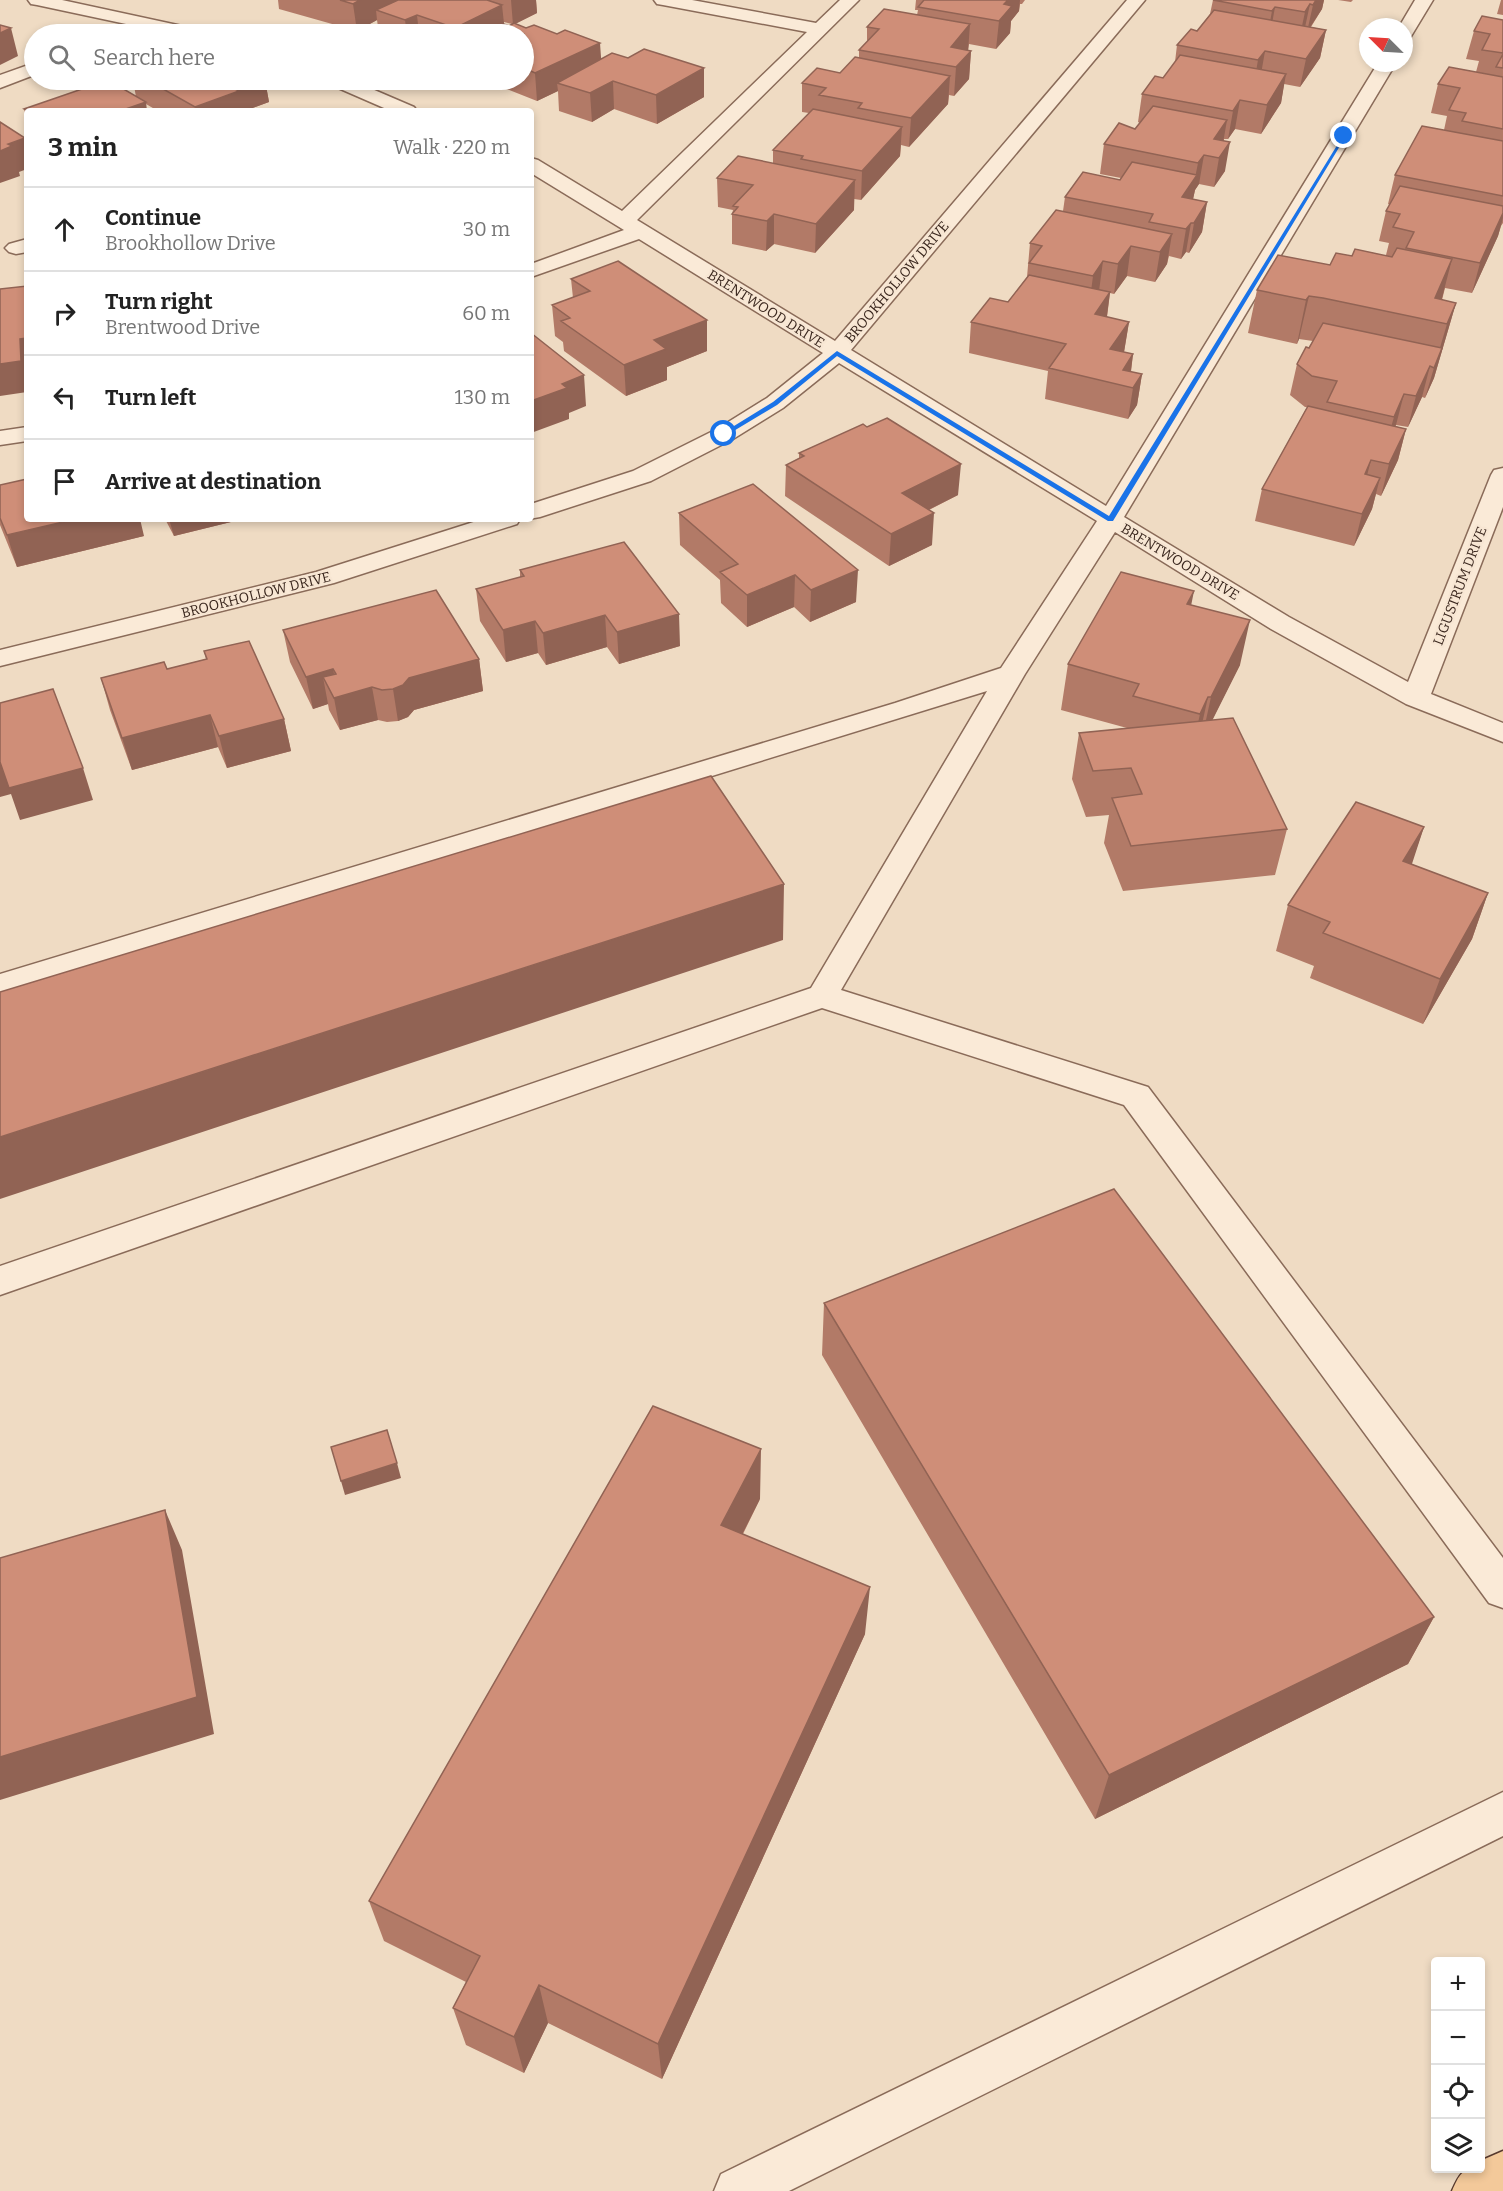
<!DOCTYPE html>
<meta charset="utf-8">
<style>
body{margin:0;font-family:Bitter,serif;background:#f2f2f2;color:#222}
.controls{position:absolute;right:18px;bottom:18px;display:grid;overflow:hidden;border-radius:6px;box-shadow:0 3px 9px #0003}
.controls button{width:54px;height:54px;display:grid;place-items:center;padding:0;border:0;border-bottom:2px solid #e0e0e0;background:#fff;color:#222;font:30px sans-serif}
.compass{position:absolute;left:1359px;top:18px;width:54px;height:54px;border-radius:50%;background:#fff;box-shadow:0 3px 9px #0003;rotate:294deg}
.stop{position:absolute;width:18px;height:18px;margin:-14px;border:4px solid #1a73e8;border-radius:50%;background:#fff}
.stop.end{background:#1a73e8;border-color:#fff;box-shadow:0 2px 6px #0008}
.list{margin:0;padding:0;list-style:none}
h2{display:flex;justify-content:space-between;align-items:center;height:78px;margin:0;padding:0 24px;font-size:26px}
h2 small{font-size:20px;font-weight:400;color:#767676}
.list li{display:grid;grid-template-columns:39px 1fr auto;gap:18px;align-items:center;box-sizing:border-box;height:84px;padding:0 24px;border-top:2px solid #e0e0e0}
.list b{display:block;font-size:22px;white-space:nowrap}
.list p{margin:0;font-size:20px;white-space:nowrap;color:#767676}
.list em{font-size:20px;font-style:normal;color:#767676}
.icon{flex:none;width:33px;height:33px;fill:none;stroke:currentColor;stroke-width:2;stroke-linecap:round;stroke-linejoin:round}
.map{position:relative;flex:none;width:1503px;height:2191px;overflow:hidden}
.search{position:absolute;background:#fff;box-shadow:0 3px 9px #0003;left:24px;top:24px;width:510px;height:66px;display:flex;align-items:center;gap:15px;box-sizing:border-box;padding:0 21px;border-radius:33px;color:#767676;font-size:22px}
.panel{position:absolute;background:#fff;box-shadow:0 3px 9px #0003;left:24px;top:108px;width:510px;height:414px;border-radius:6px}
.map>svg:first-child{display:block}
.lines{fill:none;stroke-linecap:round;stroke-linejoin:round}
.minor-casing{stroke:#8a6b59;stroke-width:3}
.major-casing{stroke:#583a2e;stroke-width:3}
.minor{fill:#faead7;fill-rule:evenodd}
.major{fill:#f3c99a;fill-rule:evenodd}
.wall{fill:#b27a67;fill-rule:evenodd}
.shaded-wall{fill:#916354}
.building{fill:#cf8e78;stroke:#916354;stroke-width:1.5}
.route{fill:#1a73e8}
.labels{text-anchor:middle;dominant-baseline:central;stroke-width:4.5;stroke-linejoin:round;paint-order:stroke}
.far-street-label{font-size:14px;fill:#3a271e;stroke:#f7e6d3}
</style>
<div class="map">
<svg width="1503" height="2191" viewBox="0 0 1503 2191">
<rect width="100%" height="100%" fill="#efdbc3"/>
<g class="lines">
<defs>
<path id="minor" d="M28,0H62L196,29L202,30L205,34H173L37,5L31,4Z
M654,0H692L816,23L840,0H859L637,220L835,341L1127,0H1145L851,350L1106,506L1378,63H1396L1124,517L1289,617L1408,682L1491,475L1494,470L1503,468V507L1431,694L1503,723V742L1406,704L1271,629L1115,532L1025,674L841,990L1148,1087L1503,1558V1608L1489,1603L1124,1105L822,1008L0,1295V1266L811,988L987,691L0,996V974L895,703L1001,668L1097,521L839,363L783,408L733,439L651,481L540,517L529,519H531V504L633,471L717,429L767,398L823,353L639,239L531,277V264L624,230L531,173V158L538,160L622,211L807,32L663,5L657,4Z
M1415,0H1433L1410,38L1404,39V27H1399Z
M34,63V75L0,88V75Z
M327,80H351L414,107L417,111H391L329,84Z
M27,239V252L16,254L9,252L5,248L9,244Z
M27,427V441L0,445V431Z
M483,519H520L517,524L334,583L0,666V650L316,572Z
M1503,1792V1836L789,2191H714L721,2174Z"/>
<path id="major" d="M1503,2151V2191H1452C1459,2175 1462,2168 1480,2168V2161Z"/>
</defs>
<use href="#minor" class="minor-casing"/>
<use href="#major" class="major-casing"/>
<use href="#minor" class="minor"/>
<use href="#major" class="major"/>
</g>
<path class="wall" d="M278,0H536L537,13L515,24L601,59L704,97L657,124L614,109L592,122L559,111L558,91L537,101L484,80H524V34H379L377,20L357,31L279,9ZM504,22L512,24L509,26L504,24Z
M916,0H1025L1022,4H1020L1019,11L1011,21L1010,33L996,49L969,44L968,50L971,51L969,79L954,96L949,95L948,104L909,147L901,145L900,156L861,200L854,199V210L815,253L774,244L766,251L732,244V214L733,210L718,207L717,178L773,164V150L809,113L802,112V83L840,73L859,58V50L867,42V27L917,15L918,10H915Z
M1213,0H1324L1322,9L1311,27L1326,30L1320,58L1300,87L1284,84L1281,103L1261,134L1235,129L1228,139H1224L1225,171L1214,187L1199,184L1195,190L1193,199L1207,202L1202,232L1189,253L1186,252L1181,259L1169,256L1167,264L1155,282L1127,276L1114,294L1110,293L1107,317L1129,322L1124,352L1133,354L1131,372L1142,374L1137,405L1128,419L1045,399L1048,371L969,353L971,322L1008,302L1027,277L1030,243L1063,211L1065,197L1120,180L1121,178L1100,174L1104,144L1135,129L1140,123L1138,122L1142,94L1163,78L1175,62L1177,45L1197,31L1210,14Z
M1338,0H1353L1351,2Z
M1501,0H1503V15L1497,14Z
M1503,20V223L1501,226L1498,236L1472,293L1445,288L1442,300L1456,303L1434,378L1425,398L1422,397L1408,427L1396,425L1395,426L1406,429L1398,460L1381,496L1376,494L1372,509L1354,546L1255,521L1262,489L1307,407H1305L1290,395L1297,364L1313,341L1299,339L1297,344L1248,333L1257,290L1330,265L1352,256L1386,255L1389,243L1379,241L1386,211L1390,205L1388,204L1395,175L1444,130L1447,116L1431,113L1438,84L1476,72L1479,61L1466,59L1474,31Z
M133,80H265L269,102L244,111H158L146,104L27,111V121L24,109L136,97Z
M571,279L707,351L667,367V380L626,396L564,351L563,342L555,336L552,305L573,298Z
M799,453L958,495L929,510L932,545L889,566L785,496L786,465L799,458Z
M0,485L144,536L17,567L0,525Z
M679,513L856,602L810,622L794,607L747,627L721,603L720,580L680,545Z
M165,519H235V521L174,536Z
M520,570L680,646L619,664L607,647L546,665L538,653L506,662L480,621L476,589L520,577Z
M1191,605L1240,665L1212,720L1287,829L1275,875L1123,891L1104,843L1109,815L1086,817L1072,779L1079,733L1127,728L1061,710L1068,664Z
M283,630L479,659L483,691L414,710L408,717L398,721L387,722L378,720L340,730L329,710L328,704L313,709L290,662Z
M204,651L284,719L291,751L227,768L218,747L132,770L110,710L101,678L167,669L206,659Z
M1424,827L1411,864L1488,893L1472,939L1423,1024L1310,978L1314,966L1276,951L1288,905Z
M824,1303L1434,1617L1408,1664L1095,1819L822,1355Z
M760,1499L743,1534L865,1634L662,2079L548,2023L524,2073L466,2045L453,2008L466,1982L384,1941L369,1901Z"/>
<path class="shaded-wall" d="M360,0H412L376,10L377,20L357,31L353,4Z
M476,0H490L491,11L502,5L505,33L501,34H455V28Z
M511,0H536L537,13L513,25Z
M1008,0H1020L1019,11L1011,21L1010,33L996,49L999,21L1004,4Z
M1316,0H1324L1322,9L1307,32L1313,5Z
M1310,4L1304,32L1299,40L1305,12Z
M1275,7L1270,35L1267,38L1272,11Z
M417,15L419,34H407L405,20Z
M970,24L968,52L951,47Z
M11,28L18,56L0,65V33Z
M1326,30L1320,58L1300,87L1306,59Z
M600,43L602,71L557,83L558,91L537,101L535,73Z
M971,51L969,79L954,96L956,67Z
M1265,51L1260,80L1253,89L1258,60Z
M704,68V97L657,124L656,95Z
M1286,74L1281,103L1261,134L1267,105Z
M950,76L948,104L909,147L911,118Z
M247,80H265L269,102L244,111H196L195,107L229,86Z
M613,81L614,109L592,122L590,93Z
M1240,100L1235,129L1228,139L1233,111Z
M146,102L147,111H120Z
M1227,120L1222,149L1214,139Z
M902,127L900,156L861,200L862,171Z
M25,138L27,147V169L19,172L20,176L0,183V151L8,144Z
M1230,142L1225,171L1214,187L1219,158Z
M1204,155L1199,184L1195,190L1192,204L1182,197L1195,178L1198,163Z
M855,180L854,210L815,253L816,224Z
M1207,202L1202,232L1189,253L1194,223Z
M1503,213V218L1498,236L1472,293L1480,263Z
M774,214V244L766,251L767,221Z
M1191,223L1186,252L1181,259L1186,229Z
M1172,234L1167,264L1155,282L1160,252Z
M1131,246L1127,276L1114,294L1118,264Z
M1452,259L1441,302L1435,298Z
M1103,261L1099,291L1089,307L1093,276Z
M1110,292L1106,323L1095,314Z
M1309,296L1299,339L1297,344L1306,300Z
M1456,303L1434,378L1425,398L1447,324Z
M707,320V351L667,367V380L626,396L624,365L654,340Z
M1129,322L1124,352L1110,349Z
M27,338V392L0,396V364L20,339Z
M1133,354L1129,385L1123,370Z
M1430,366L1422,397L1408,427L1416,396Z
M1142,374L1137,405L1128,419L1133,388Z
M584,375L586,406L569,413V419L531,433V401L562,384Z
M1404,394L1396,425L1385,448L1394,417Z
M1406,429L1398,460L1381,496L1389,464Z
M1371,460L1363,491L1365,474Z
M961,464L958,495L900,524L902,493Z
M1380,478L1372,509L1354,546L1362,514Z
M934,513L932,545L889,566L891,534Z
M76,519H140L144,536L17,567L7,535Z
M169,519H235V521L174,536Z
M858,570L856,602L810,622L811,590Z
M795,575L794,607L747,627V595Z
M1194,591L1185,636L1187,604Z
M679,614L680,646L619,664L617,632Z
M605,615L607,647L546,665L543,633Z
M1250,620L1240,665L1201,743L1211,697Z
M535,621L538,653L506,662L503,630Z
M479,659L483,691L414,710L408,717L398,721L393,689L409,678Z
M333,669L339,697L372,687L378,720L340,730L334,698L323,677L328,704L313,709L306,677Z
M1208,697L1198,742L1190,759L1200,714Z
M210,715L218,747L132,770L122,738Z
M284,719L291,751L227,768L219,736Z
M0,762L83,768L93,800L20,820L11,794L0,797Z
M1424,827L1409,873L1403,861Z
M784,884L783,940L0,1199V1137Z
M1488,893L1472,939L1423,1024L1440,979Z
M761,1449L760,1499L722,1574L721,1525Z
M397,1463L401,1478L345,1495L341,1481Z
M165,1510L182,1550L214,1734L0,1800V1757Z
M870,1587L865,1634L662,2079L658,2044Z
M1434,1617L1408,1664L1095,1819L1109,1775Z
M539,1985L548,2023L524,2073L514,2037Z"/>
<path class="building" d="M340,0H360L353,4Z
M398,0H487L502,5L455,28L417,15L405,20L376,10Z
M924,0H1008L1004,4L1012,6L999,21L918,7Z
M1213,0H1316L1313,5L1310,4L1305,12L1275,7L1272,11Z
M884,9L970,24L951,47L971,51L956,67L859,50L879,29L867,27Z
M1214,10L1326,30L1306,59L1265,51L1258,60L1177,45L1191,29L1197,31Z
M1482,16L1503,20V53L1482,50L1490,34L1474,31Z
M501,23L509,26L514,23L526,28L534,25L557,34L565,30L600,43L535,73L524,68V34H475Z
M0,25L11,28L0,33Z
M644,49L704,68L656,95L613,81L590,93L557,83L612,53L628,58Z
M1503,54V68L1496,67Z
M1180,55L1286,74L1267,105L1240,100L1233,111L1142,94L1155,76L1163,78Z
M855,57L950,76L911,118L858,108L862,103L819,95L826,88L802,83L817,68L840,73Z
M1449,67L1503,77V129L1462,121L1466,113L1449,110L1460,88L1438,84Z
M108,80L146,102L120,111H28L24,109Z
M147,80H247L229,86L239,91L195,107Z
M1153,106L1227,120L1214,139L1230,142L1219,158L1204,155L1198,163L1104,144L1119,123L1135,129Z
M813,109L902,127L862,171L801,159L803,156L773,150Z
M0,122L25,138L8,144L12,146L0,151Z
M1422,126L1503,141V196L1395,175Z
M738,156L855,180L816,224L774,214L767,221L732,214L738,207L733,206L753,185L717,178Z
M1132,162L1197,175L1182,197L1207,202L1194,223H1191L1186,229L1149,222L1153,214L1065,197L1083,172L1120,180Z
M1400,186L1503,206V213L1480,263L1406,248L1414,232L1393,227L1400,214L1386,211Z
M1056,210L1172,234L1160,252L1131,246L1118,264L1103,261L1093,276L1029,263L1042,246L1030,243Z
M1397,248L1452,259L1435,298L1456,303L1447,324L1323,298L1309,296L1306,300L1257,290L1278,255L1330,265L1336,253L1352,256L1355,249L1392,257Z
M618,261L707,320L654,340L666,349L624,365L561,321L570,318L552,305L590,291L571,279Z
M1029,275L1110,292L1095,314L1129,322L1110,349L1133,354L1123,370L1142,374L1133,388L1049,368L1066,344L971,322L990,298L1008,302Z
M27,286V338L20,339L21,361L0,364V289Z
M1323,323L1442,348L1434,368L1430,366L1416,396L1404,394L1394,417L1327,402L1337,381L1312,376L1297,364L1306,347L1309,348Z
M531,333L584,375L562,384L567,388L531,401Z
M1308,406L1406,429L1389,464L1371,460L1365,474L1380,478L1362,514L1262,489Z
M887,418L961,464L902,493L934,513L891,534L786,465L804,456L799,453L863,424L867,427Z
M27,479V519H76L7,535L0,518V485Z
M753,484L858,570L811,590L795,575L747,595L720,572L738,564L679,513Z
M624,542L679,614L617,632L605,615L543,633L535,621L503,630L476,589L524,576L520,570Z
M1121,572L1194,591L1187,604L1250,620L1211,697H1208L1200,714L1133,696L1139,684L1068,664Z
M436,590L479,659L409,678L403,685L393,689L382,690L372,687L334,698L323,677L336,674L333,669L306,677L283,630Z
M249,641L284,719L219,736L210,715L122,738L101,678L164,662L167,669L207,659L204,651Z
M53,689L83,768L9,788L0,762V703Z
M1233,718L1287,829L1131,846L1112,798L1142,794L1131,768L1093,771L1079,733Z
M711,776L784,884L0,1137V992Z
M1356,802L1424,827L1403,861L1488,893L1440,979L1323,933L1330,922L1288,905Z
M1114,1189L1434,1617L1109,1775L824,1303Z
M653,1406L761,1449L721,1525L870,1587L658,2044L539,1985L514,2037L453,2008L480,1956L369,1901Z
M387,1430L397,1463L341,1481L331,1447Z
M165,1510L197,1697L0,1757V1558Z"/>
<path class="route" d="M1344,134L1346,136L1113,521H1108L837,356L777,405L727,435L721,434L773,402L837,351L1109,516Z"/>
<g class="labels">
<g class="far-street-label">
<text transform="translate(897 282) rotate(-50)">BROOKHOLLOW DRIVE</text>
<text transform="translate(766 309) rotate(32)">BRENTWOOD DRIVE</text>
<text transform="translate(1180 562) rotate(31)">BRENTWOOD DRIVE</text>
<text transform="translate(1460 586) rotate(-69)">LIGUSTRUM DRIVE</text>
<text transform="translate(256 595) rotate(-14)">BROOKHOLLOW DRIVE</text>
</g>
</g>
</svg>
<div class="controls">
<button>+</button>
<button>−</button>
<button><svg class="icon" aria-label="locate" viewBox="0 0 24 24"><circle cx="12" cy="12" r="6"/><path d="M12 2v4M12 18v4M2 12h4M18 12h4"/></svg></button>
<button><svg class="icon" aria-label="layers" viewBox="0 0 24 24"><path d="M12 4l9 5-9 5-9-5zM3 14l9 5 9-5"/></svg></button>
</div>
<svg class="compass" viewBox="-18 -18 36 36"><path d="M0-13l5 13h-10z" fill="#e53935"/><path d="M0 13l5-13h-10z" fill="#767676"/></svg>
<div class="stop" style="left:724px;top:434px"></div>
<div class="stop end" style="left:1344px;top:136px"></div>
<div class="search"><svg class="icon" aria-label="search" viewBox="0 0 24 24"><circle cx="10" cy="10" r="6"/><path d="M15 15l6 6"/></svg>Search here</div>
<section class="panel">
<h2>3 min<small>Walk · 220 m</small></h2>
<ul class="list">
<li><svg class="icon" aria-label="ahead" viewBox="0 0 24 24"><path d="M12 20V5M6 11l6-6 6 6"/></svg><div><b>Continue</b><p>Brookhollow Drive</p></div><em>30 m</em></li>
<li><svg class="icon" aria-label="right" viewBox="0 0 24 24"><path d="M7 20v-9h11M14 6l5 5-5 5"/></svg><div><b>Turn right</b><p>Brentwood Drive</p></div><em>60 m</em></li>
<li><svg class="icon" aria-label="left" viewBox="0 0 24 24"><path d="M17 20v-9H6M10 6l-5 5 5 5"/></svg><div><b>Turn left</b></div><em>130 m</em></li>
<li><svg class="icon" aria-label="arrive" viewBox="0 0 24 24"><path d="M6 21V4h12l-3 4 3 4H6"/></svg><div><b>Arrive at destination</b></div></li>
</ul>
</section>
</div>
